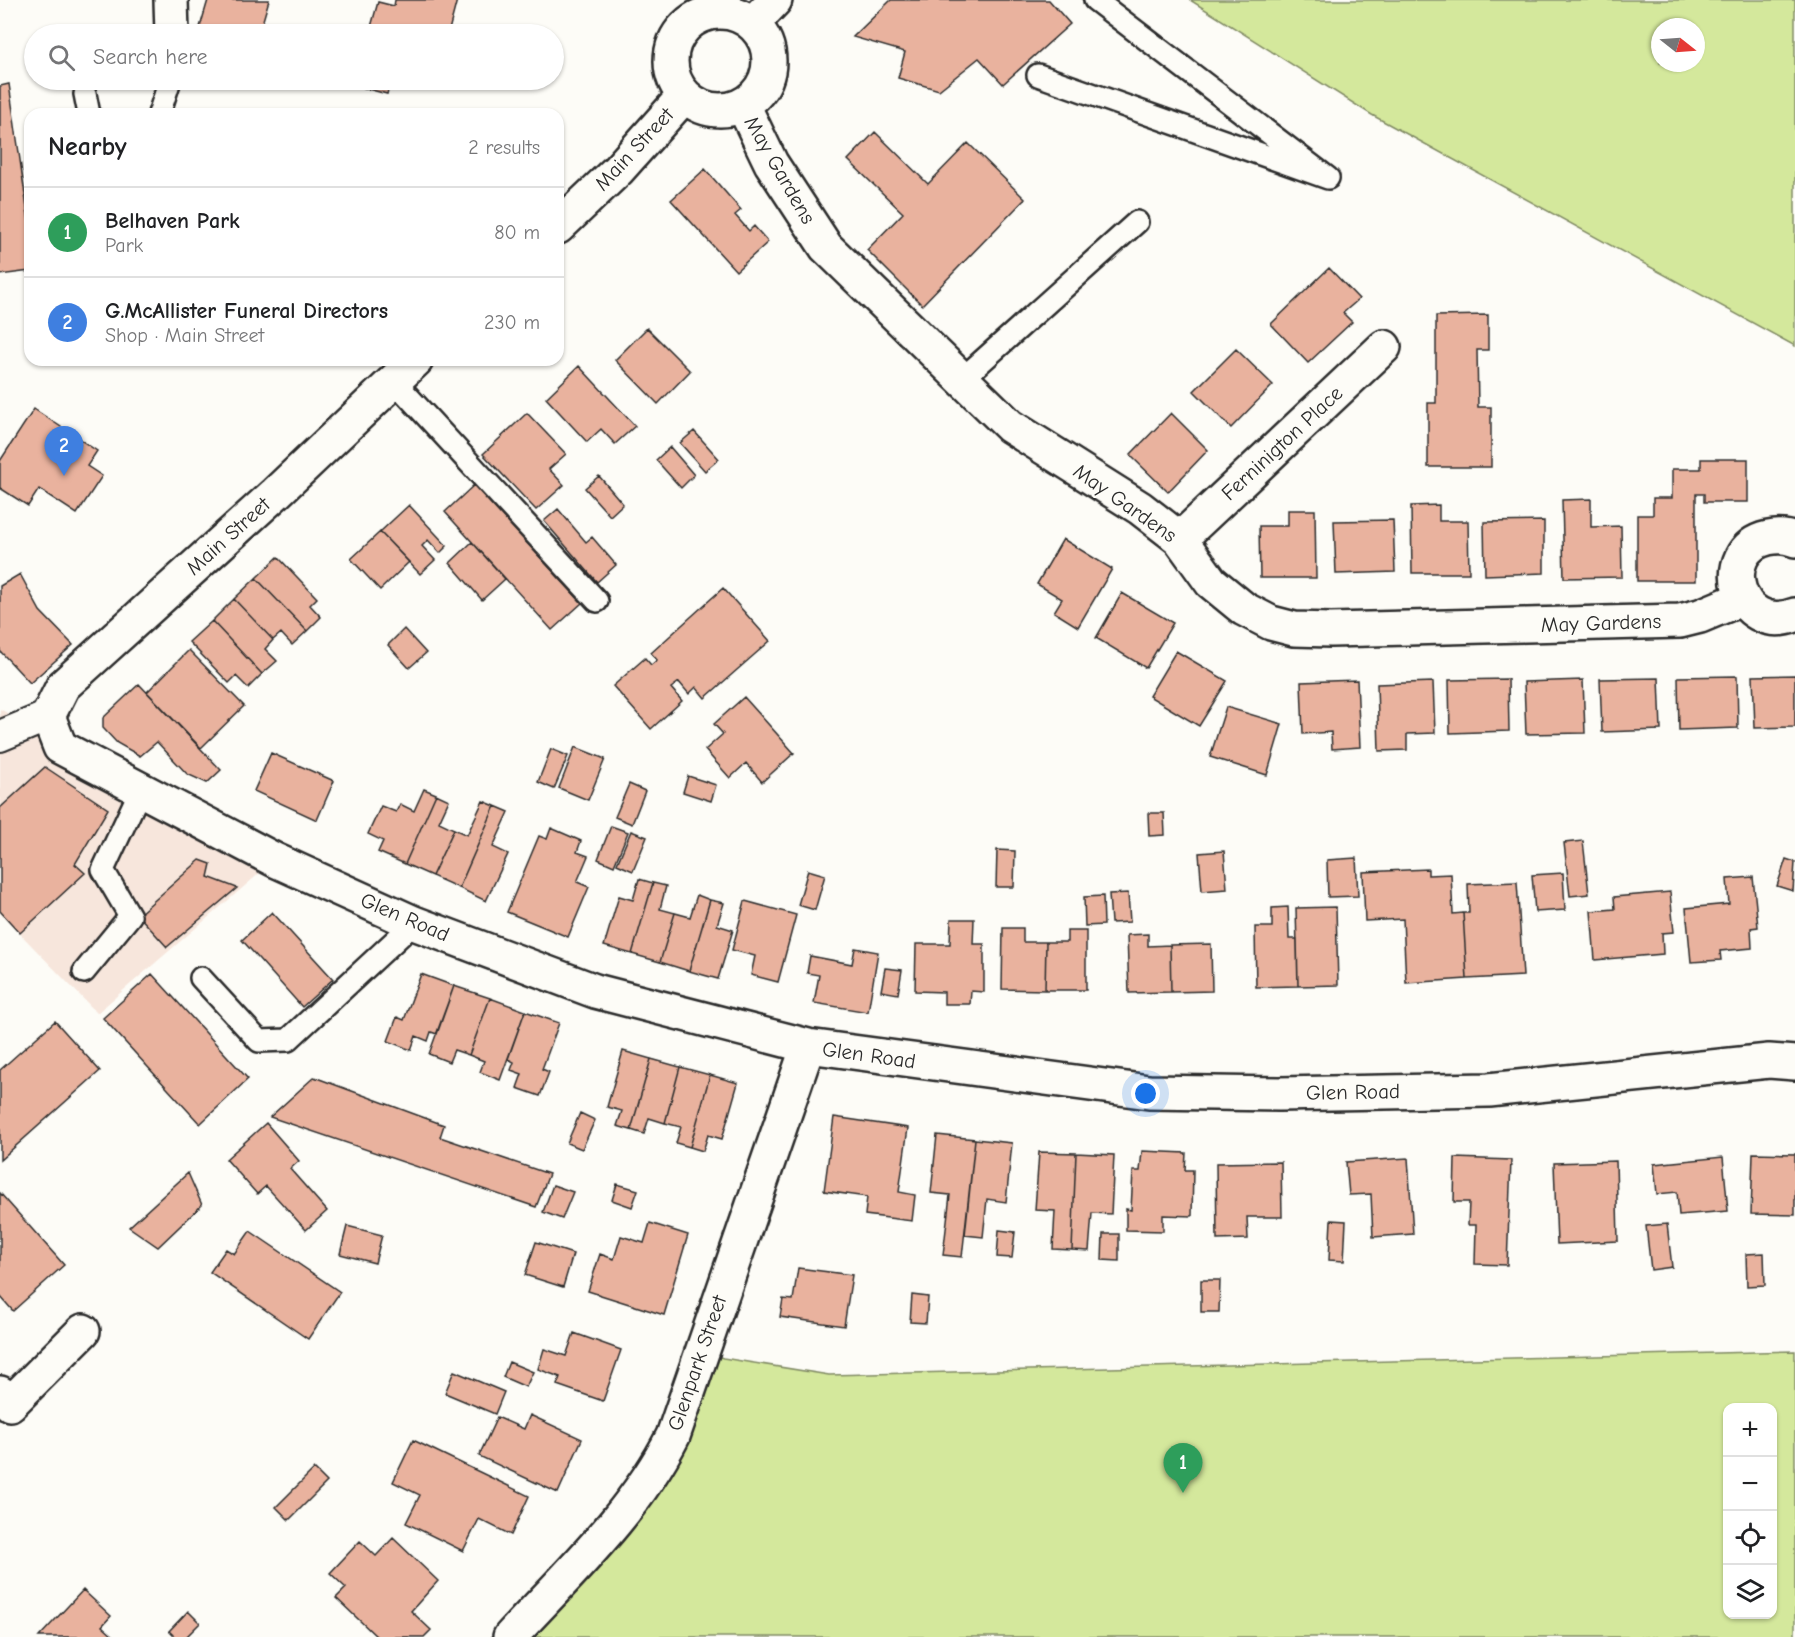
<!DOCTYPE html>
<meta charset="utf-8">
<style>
body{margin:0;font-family:"Comic Neue",sans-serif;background:#f2f2f2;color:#202124}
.controls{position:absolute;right:18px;bottom:18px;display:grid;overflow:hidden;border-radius:12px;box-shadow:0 2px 4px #0004}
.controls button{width:54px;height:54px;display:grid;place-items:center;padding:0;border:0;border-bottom:2px solid #e0e0e0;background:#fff;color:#202124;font:30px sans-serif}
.compass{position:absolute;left:1651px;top:18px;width:54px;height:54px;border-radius:50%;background:#fff;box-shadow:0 2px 4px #0004;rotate:107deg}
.you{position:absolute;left:1146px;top:1094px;width:21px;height:21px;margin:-15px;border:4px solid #fff;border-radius:50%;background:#1a73e8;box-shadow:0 0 0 9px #1a73e833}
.badge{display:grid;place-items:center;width:39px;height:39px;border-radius:50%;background:#0b8043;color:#fff;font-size:20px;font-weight:700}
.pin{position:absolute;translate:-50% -50px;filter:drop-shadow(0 2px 3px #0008)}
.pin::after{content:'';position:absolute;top:32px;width:21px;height:18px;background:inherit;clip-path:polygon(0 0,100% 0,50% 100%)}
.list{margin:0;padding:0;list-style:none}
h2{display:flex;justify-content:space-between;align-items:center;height:78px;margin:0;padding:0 24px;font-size:26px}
h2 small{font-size:20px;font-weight:400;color:#757577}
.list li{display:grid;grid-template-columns:39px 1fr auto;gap:18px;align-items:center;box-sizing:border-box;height:90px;padding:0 24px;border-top:2px solid #e0e0e0}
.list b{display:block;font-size:22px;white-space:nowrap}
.list p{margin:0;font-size:20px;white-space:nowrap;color:#757577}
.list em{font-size:20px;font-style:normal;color:#757577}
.icon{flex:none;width:33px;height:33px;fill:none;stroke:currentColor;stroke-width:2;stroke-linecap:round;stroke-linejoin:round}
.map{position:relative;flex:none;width:1795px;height:1637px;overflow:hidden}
.search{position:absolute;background:#fff;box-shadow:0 2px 4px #0004;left:24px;top:24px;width:540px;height:66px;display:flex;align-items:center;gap:15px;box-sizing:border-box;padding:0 21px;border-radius:33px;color:#757577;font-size:22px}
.panel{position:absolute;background:#fff;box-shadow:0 2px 4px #0004;left:24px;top:108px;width:540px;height:258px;border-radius:18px}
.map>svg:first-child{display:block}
.built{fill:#f7e6dc}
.green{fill:#d4e89c;stroke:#808a64;stroke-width:1.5;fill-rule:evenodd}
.building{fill:#e9b29e;stroke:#2b2b2b;stroke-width:1.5}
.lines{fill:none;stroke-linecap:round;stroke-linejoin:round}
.service-casing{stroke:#2b2b2b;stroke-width:26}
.pedestrian-casing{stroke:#2b2b2b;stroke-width:34}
.minor-casing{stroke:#2b2b2b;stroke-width:38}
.service{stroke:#fdfcf7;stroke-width:21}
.pedestrian{stroke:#fdfcf7;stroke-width:30}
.minor{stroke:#fdfcf7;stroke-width:33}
.labels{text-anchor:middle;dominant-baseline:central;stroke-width:5;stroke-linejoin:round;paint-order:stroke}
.street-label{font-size:21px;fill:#2b2b2b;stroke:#fdfcf7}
</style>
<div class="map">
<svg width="1795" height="1637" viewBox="0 0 1795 1637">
<rect width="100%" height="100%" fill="#fdfcf7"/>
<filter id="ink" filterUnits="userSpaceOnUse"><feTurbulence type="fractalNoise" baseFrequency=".0167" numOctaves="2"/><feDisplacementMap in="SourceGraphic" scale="12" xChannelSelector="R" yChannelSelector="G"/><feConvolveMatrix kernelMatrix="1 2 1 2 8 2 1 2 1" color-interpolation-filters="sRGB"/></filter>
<g filter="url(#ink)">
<path class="built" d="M0,709L275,860L97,1013L0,913Z"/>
<path class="green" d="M1190,0H1795V346L1372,115ZM1660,27H1696V63H1660Z
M702,1351L723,1358L829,1375L1795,1351V1637H510L621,1514ZM1728,1408H1772V1614H1728Z"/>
<path class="building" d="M208,0H269L259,34H198Z
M395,0H457L448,34H369L378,2L394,6Z
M891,0H1049L1070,24L1003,84L979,58L939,90L898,78L905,52L853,37Z
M366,80H391L387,94L364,88Z
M9,84L30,229V271L0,275V86Z
M875,132L928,184L968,143L1025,199L922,305L867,250L903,213L848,160Z
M705,169L741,210L735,215L749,231L754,226L768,242L736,271L671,200Z
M1329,268L1359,299L1343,313L1352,322L1308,363L1271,324Z
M1488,315V350H1477L1478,407H1491V467H1428V403H1436V316Z
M647,328L690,371L658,404L615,360Z
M1236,349L1273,385L1231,428L1194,391Z
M579,366L635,426L615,444L601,429L587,442L546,398Z
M34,409L97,451L87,466L102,476L77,514L39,489L28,506L0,488V461Z
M527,413L566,454L549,469L564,485L536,510L483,454Z
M1171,413L1208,450L1168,492L1130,455Z
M694,431L719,459L705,471L680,443Z
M670,447L694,475L681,488L656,460Z
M1701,459H1748V502H1704V494H1696V581H1637V515H1653V498H1672V469H1701Z
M599,476L623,504L610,516L585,488Z
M474,485L582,603L552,630L445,512Z
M1591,499V527L1621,526L1622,577L1564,578L1562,500Z
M409,505L447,546L440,553L428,540L422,546L435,560L420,574L380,532Z
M1439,505V521H1468L1469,573H1412L1411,506Z
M558,509L586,542L592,537L616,565L597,582L544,521Z
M1288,510H1315L1316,578H1260L1259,526H1288Z
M1393,520L1395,572L1336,574L1334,521Z
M1544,521V573L1485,575L1484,522Z
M380,532L409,562L380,590L351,559Z
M1063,539L1112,569L1078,627L1054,612L1062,599L1037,584Z
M472,542L505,579L482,600L450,563Z
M278,557L317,598L310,605L321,617L307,631L256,578Z
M20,574L40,611L73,645L30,683L0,651V586Z
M256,578L307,631L292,645L281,633L273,640L234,599Z
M723,588L770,641L705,698L696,687L689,694L679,682L671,688L682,701L651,729L613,686L645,658L651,665L657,660L651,653Z
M1122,593L1173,623L1146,668L1096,638Z
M234,599L273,640L265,649L277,661L262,674L212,621Z
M212,621L262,674L248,688L236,676L229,683L189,642Z
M404,629L426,653L409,668L388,645Z
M189,650L244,706L201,748L147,692Z
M1176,651L1227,681L1199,726L1149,696Z
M1795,675V727L1755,728L1753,676Z
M1737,676L1738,728L1679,730L1678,677Z
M1659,678L1661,730L1602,732L1600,679Z
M1508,679L1509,731L1450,733L1449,680Z
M1357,680L1360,747L1332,749L1331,732L1303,734L1301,682Z
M1583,680L1585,733L1526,734L1524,682Z
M1433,682L1435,733L1407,734V750L1379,751L1377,684Z
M139,684L221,770L207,783L187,774L157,742L140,756L117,743L103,728V718Z
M744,697L794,753L762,782L746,763L730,778L705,750L723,734L714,724Z
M1226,707L1282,724L1267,775L1210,757Z
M575,747L605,759L588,800L559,788Z
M551,749L568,756L554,789L538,782Z
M271,753L334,781L317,820L254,791Z
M45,767L108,809L75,864L85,873L20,933L0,911V808Z
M688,776L716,785L711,801L683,792Z
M629,784L645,791L632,824L615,817Z
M424,789L436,794L405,864L378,852L383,841L368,834L381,806L396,812L400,804L414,811Z
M436,794L449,800L439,822L454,829L432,876L405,864Z
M483,801L495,806L459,888L432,876L454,829L467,835Z
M495,806L509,812L493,847L508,854L486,901L459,888Z
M1148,813H1164L1165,835L1149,836Z
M611,826L628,832L614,866L598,859Z
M551,828L581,841L577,852L588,856L577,882L589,887L568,937L507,912L539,836L547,839Z
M631,831L647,837L633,871L617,864Z
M1583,841L1589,894L1570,896L1564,843Z
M997,850L1015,851L1014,887H996Z
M1224,851L1227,889L1202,891L1199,853Z
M1356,858L1358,896L1328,897L1327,860Z
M1786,859L1795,862L1793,891L1777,886Z
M200,860L211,864L208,877L237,888L167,947L138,915Z
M1428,869V875L1451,874L1453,914L1463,913L1467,979L1406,983L1403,919L1365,921L1363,872Z
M808,870L825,875L815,910L798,905Z
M1563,873L1565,910L1535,912L1532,875Z
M1753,877L1758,927L1751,928L1752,948L1720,951L1721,960L1691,962L1686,908L1729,904L1727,879Z
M639,879L653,883L632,954L604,946L619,896L633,900Z
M1517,882L1523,976L1467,979L1463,913H1469L1468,884Z
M653,883L666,886L660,909L675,913L660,962L632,954Z
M1670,892L1674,932L1662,933L1663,954L1595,960L1591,911L1615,909L1614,897Z
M1128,893L1130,922L1111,923L1109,894Z
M697,895L710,900L689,971L660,962L675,913L690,917Z
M1103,896L1104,925L1085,926L1084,897Z
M710,900L724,903L717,925L733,930L718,979L689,971Z
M745,901L796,915L778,982L751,975L755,956L732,950Z
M1288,907L1289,939H1297L1298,986L1256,987L1255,927H1272V908Z
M1336,907L1338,985L1298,986L1296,908Z
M272,912L333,979L302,1007L242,940Z
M951,919H974L973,944H984V992L971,991L970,1004H944V992L915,991L916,944H950Z
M1003,928H1023V942H1046L1045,990L1002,989Z
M1067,931H1086V990H1045L1046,942H1067Z
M1148,934V946L1170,945L1171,992L1129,993L1127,935Z
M1211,944L1212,991L1171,992L1170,945Z
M855,948L878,952L868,1012L814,1003L819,975L807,973L810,956L852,964Z
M885,968L902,970L898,994L881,991Z
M152,974L248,1079L200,1124L103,1018Z
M421,974L454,986L437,1034L431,1032L428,1041L416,1036L411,1050L388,1041L397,1017L404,1020Z
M454,986L490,998L469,1055L454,1050L449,1062L429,1054Z
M490,998L525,1011L500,1080L480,1072L484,1061L469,1055Z
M525,1011L559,1023L542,1069L549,1072L540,1096L517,1088L522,1074L511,1070L514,1062L508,1059Z
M55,1021L100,1071L0,1160V1070Z
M623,1051L651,1059L631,1130L617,1126L622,1111L607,1107Z
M651,1059L680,1067L665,1123L649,1118L644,1134L631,1130Z
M680,1067L710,1075L690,1147L676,1143L681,1127L665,1123Z
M710,1075L738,1083L722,1139L708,1135L703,1151L690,1147Z
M314,1077L444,1125L440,1137L549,1174L536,1207L270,1117Z
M580,1113L595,1120L582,1149L567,1143Z
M834,1117L908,1128L899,1192L915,1195L912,1221L865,1215L867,1197L824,1191Z
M266,1123L299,1161L290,1169L327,1211L306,1230L266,1186L257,1194L226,1159Z
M937,1135L975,1139L962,1257L943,1255L950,1195L931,1193Z
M975,1139L1012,1143L1006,1202L987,1199L983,1237L965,1235Z
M1142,1151L1186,1153L1185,1170H1193L1192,1216L1163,1215V1231L1126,1230V1209L1131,1210L1133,1171H1140Z
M1039,1152L1076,1153L1072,1250L1053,1249L1055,1211L1035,1210Z
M1076,1153L1114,1155L1111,1214L1092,1213L1089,1251L1072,1250Z
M1753,1153L1795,1154V1215L1751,1214Z
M1723,1157L1728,1211L1679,1215L1677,1192L1657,1194L1654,1164Z
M1408,1158L1413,1234L1373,1237L1371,1194L1349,1195L1346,1162Z
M1455,1158L1511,1160L1507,1265L1475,1264L1476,1225H1468L1469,1202H1454Z
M1616,1161L1618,1241L1557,1244L1554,1163Z
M1281,1162L1282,1217H1247L1248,1239L1217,1240L1216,1163Z
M188,1173L202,1205L158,1247L129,1227Z
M617,1184L638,1190L632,1207L612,1200Z
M553,1185L573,1192L562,1219L543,1212Z
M0,1193L64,1265L13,1311L0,1296Z
M1331,1220L1346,1221L1344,1261L1329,1260Z
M650,1223L688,1235L664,1315L588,1291L600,1254L614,1259L621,1236L644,1243Z
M1667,1224L1672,1267L1651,1270L1646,1226Z
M347,1226L382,1235L375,1263L340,1254Z
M999,1230L1015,1232L1012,1258L997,1257Z
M250,1231L340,1292L308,1339L210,1272L226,1249L234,1254Z
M1103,1234H1119V1261L1102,1260Z
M536,1242L573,1254L563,1287L525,1275Z
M1764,1253L1765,1285L1747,1286L1746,1254Z
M798,1268L852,1275L844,1326L780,1317L783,1299L793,1300Z
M1201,1280H1220L1219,1312H1201Z
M912,1295L928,1297L926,1323L910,1322Z
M574,1333L621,1350L603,1401L557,1385L560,1377L538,1369L544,1349L566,1356Z
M509,1362L533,1372L526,1387L503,1377Z
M454,1371L504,1392L495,1414L445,1393Z
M530,1415L582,1439L558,1493L479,1456L497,1417L524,1429Z
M413,1440L529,1496L511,1535L479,1519L463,1551L406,1523L420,1495L393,1482Z
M314,1469L327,1482L289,1520L276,1507Z
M393,1538L438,1581L411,1611L431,1630L424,1637H377L336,1598L346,1588L330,1573L360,1541L376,1556Z
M83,1590L111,1616L102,1626L114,1637H39Z
M188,1611L200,1623L186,1637H175L169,1631Z"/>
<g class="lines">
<defs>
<path id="service" d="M1038,75L1328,178L1095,0
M85,94L89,114
M159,114L170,80
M961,380L1137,222
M394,381L597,601
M84,972L130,916L103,870L141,789
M201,978L259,1041L288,1040L414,923"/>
<path id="pedestrian" d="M0,736L48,716"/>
<path id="minor" d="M171,0L172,34
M671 61a49 49 0 1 1 98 0a49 49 0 1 1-98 0Z
M752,24L775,0
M743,105L771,163L826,247L1010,426L1140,508L1180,539L1211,582L1244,609L1271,623L1294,629L1331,630L1680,621L1700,616L1743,598
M558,227L618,170L684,96
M416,360L276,493L63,686L48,716L60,747L275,860L414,923L595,991L808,1046L1149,1092L1279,1094L1489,1090L1769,1061L1795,1063
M1180,539L1384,347
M1795,540C1786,536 1777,536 1768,538C1714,550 1737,637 1795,615
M0,1393L10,1404L83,1331
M510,1637C568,1574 634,1513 673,1436L808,1046"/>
</defs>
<use href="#service" class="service-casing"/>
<use href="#pedestrian" class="pedestrian-casing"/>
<use href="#minor" class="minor-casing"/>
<use href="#service" class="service"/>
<use href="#pedestrian" class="pedestrian"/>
<use href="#minor" class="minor"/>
</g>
</g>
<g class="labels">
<g class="street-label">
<text transform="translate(634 149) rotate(-47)">Main Street</text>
<text transform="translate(780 170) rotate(60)">May Gardens</text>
<text transform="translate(1282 443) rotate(-43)">Ferninigton Place</text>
<text transform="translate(1125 503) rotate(35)">May Gardens</text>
<text transform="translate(228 536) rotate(-42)">Main Street</text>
<text transform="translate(1601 623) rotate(-2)">May Gardens</text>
<text transform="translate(405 917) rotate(23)">Glen Road</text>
<text transform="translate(869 1055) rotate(8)">Glen Road</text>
<text transform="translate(1353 1092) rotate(-1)">Glen Road</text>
<text transform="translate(697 1363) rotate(-71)">Glenpark Street</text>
</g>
</g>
</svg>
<div class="controls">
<button>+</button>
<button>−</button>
<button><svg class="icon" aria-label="locate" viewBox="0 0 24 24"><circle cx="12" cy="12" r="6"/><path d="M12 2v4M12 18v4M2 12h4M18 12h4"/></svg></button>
<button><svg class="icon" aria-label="layers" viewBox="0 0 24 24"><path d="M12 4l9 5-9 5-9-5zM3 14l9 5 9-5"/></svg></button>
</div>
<svg class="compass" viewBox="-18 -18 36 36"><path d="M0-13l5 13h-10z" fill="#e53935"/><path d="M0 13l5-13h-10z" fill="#757577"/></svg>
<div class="you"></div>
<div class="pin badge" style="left:1183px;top:1493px;background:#2e9e5b">1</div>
<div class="pin badge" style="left:64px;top:476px;background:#3f7fe0">2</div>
<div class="search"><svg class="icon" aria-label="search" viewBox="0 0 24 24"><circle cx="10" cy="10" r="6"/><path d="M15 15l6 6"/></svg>Search here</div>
<section class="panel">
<h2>Nearby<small>2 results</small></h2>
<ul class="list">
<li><span class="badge" style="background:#2e9e5b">1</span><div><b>Belhaven Park</b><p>Park</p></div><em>80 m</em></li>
<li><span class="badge" style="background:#3f7fe0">2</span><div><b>G.McAllister Funeral Directors</b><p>Shop · Main Street</p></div><em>230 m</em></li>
</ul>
</section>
</div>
